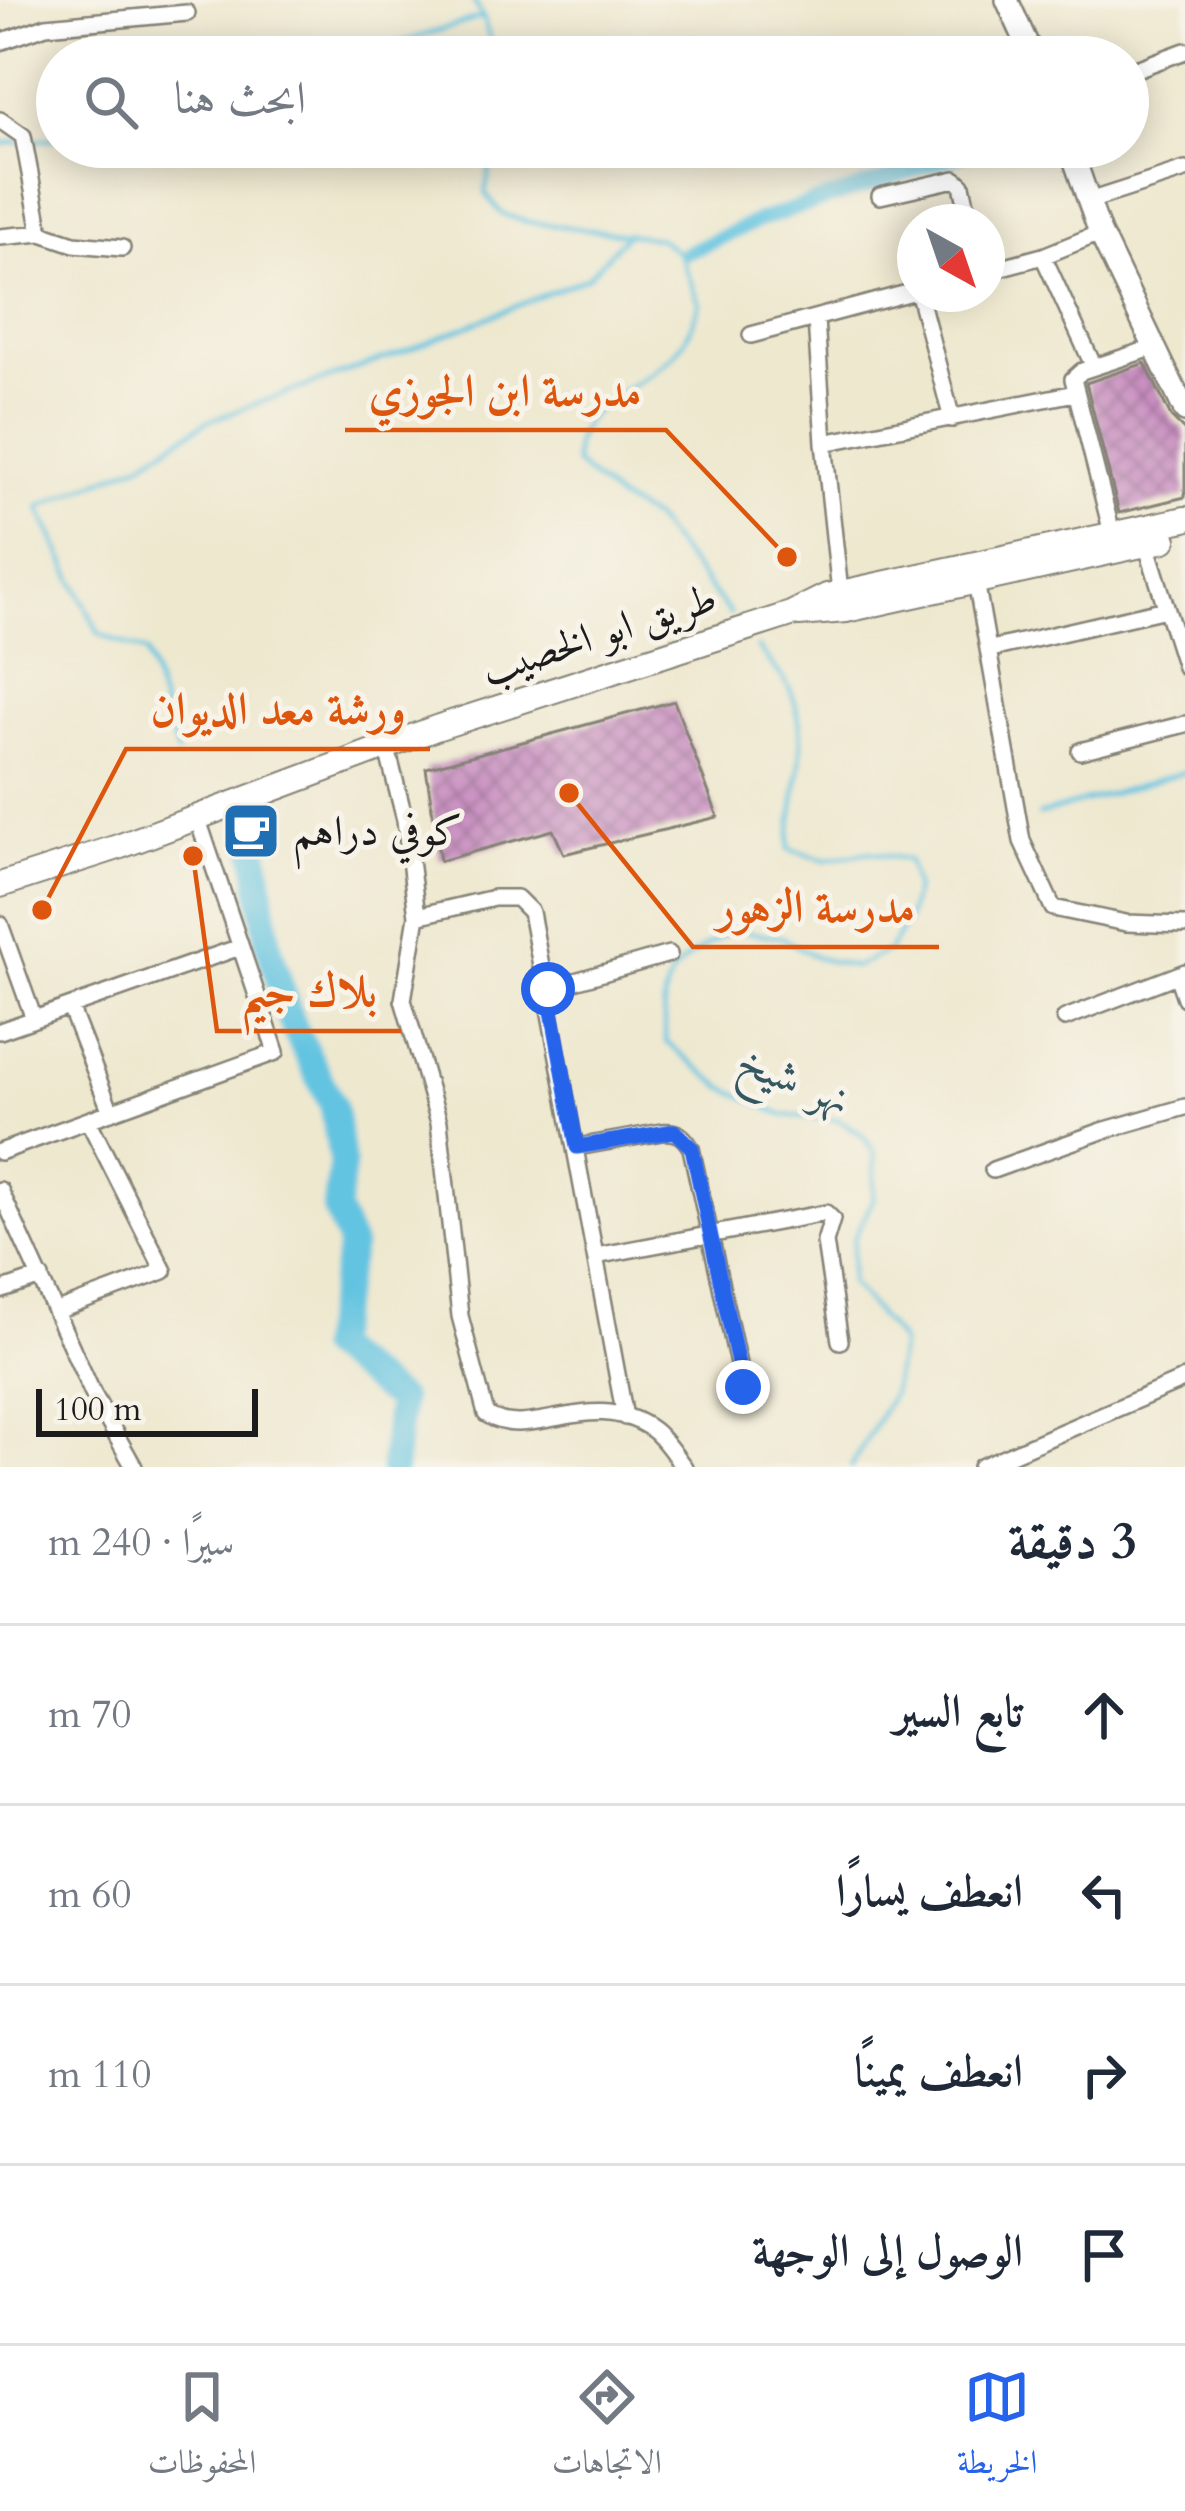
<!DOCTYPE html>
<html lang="ar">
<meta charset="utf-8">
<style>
body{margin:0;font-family:Cardo,Amiri,serif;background:#f2f2f3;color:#1f2937;direction:rtl}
.compass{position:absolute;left:897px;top:204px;width:108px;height:108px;border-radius:50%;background:#fff;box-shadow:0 6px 30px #0003;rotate:140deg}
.scale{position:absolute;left:36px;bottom:30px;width:222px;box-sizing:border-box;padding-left:12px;border:6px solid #1c1c1c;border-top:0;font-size:33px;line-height:42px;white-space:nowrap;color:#1c1c1c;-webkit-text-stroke:9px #f7f3e8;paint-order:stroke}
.stop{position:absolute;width:36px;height:36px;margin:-27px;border:9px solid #2563eb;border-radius:50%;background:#fff}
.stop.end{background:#2563eb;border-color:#fff;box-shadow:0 3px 12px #0008}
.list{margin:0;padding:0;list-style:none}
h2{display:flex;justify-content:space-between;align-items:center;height:156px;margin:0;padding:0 48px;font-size:51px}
h2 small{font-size:39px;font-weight:400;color:#747a83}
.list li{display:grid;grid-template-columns:78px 1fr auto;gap:36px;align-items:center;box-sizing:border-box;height:180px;padding:0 48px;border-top:3px solid #e0e1e3}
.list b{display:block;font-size:45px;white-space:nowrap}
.list em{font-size:39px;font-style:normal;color:#747a83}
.icon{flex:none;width:66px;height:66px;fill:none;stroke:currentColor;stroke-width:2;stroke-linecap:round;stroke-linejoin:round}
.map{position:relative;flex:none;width:1185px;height:1467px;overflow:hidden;direction:ltr}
.search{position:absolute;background:#fff;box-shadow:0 6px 30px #0003;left:36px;right:36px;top:36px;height:132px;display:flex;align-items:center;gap:30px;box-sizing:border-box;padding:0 42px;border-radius:66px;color:#747a83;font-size:45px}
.sheet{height:876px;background:#fff}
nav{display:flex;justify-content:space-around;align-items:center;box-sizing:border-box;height:168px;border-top:3px solid #e0e1e3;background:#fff;font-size:33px;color:#747a83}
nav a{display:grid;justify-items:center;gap:6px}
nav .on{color:#2563eb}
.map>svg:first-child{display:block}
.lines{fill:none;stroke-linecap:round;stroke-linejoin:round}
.stream{stroke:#63c4e1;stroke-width:4.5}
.canal{stroke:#63c4e1;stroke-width:15}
.river{stroke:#63c4e1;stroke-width:27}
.building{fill:url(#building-cross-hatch)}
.street-casing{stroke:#858276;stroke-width:20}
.secondary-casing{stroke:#858276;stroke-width:26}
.primary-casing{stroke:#858276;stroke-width:28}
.street{stroke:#fff;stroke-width:15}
.secondary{stroke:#fff;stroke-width:21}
.primary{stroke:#fff;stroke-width:24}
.route{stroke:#2563eb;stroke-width:15}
.labels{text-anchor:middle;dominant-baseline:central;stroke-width:10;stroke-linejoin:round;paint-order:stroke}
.street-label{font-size:42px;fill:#1c1c1c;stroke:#f7f3e8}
.poi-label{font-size:42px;fill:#1c1c1c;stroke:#f7f3e8;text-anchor:start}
.water-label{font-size:45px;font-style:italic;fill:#355761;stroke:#f7f3e8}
.leader{fill:none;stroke:#de560d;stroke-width:4.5}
.callout-dot{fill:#de560d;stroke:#f7f3e8;stroke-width:4.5}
.callout-label{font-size:45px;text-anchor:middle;font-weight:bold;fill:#de560d;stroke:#f7f3e8;stroke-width:10;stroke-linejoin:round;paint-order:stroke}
</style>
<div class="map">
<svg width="1185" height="1467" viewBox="0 0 1185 1467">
<defs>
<pattern id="building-cross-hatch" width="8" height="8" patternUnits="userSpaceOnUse" patternTransform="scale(3)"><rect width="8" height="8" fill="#c98fc1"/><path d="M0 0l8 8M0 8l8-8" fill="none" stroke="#a2749c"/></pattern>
</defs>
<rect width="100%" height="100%" fill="#f7f3e8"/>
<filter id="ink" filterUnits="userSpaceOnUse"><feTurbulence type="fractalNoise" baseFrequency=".00833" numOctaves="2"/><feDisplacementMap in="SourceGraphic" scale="24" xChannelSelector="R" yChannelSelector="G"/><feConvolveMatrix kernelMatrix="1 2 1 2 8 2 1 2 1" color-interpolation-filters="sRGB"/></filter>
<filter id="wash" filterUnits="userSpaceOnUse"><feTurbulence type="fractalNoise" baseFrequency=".004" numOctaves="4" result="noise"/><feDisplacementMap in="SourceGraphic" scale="48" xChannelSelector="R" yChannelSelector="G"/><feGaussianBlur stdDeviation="2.7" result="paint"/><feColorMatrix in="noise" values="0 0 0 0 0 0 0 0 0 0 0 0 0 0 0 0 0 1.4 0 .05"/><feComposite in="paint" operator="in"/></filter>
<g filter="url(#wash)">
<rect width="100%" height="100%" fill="#eee8cf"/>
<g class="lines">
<path class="stream" d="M473,0L483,17L495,57
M353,57L483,17
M30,141L57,138
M0,144L18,142
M494,147L485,193L502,214L528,222L658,238L679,253L700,304C693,322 687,341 673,355C638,392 570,402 575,463L617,499L654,519L730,614
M758,648C767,660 781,673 788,686C815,739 792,794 789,849L825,860L869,852L908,860L915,888L907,920L889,950L855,967L817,958L781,937L732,930C674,966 657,969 666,1042L723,1087L782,1115L839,1120L863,1135L875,1155L874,1198L854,1238L850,1283L901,1342L892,1394L851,1467
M177,753L146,652L99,634L39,507L141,463L208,421L398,354L588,277L628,233
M1039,815L1185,772"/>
<path class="canal" d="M686,253L760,220L985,147"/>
<path class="river" d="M255,846L268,943L290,1019L333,1106L342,1163L336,1210L351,1245L329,1348L400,1401L393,1467"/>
</g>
<g id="blocks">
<path class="building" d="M1145,363L1171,417L1185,431V497L1119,513L1086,383Z
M674,701L718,817L564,854L553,830L440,861L426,768Z"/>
</g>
</g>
<g filter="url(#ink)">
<use href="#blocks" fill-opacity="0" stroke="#858276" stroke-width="3"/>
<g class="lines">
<defs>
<path id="street" d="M0,42L46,26L187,13
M1128,72L1185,51
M0,120L23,136L41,233
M880,196L955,179L962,185L970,222
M1089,201L1185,170
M0,237L41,233L74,244L122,248
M1043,256L1094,367
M987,271L1043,256L1100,233
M919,294L952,419
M816,319L824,443L840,592
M751,335L915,291
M824,443L1075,393
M1112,533L1073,379L1082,371L1155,347
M1146,544L1185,667
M976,581L1022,841L1053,908L1126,923L1185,925
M991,649L1166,609
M386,745L405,820L417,916L403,1000L439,1122L460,1316L486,1414C531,1444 591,1385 653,1430C665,1439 675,1456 684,1467
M1080,751L1185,724
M417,916L494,898H517L531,912L625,1417
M0,924L34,1019
M1177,975L1185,998
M547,989L669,954
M70,1007L111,1112
M1065,1018L1185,972
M0,1031L240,947
M577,1147L662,1132C677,1131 683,1135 691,1148L743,1387
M0,1152L276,1052L197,817
M993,1170L1102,1131L1185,1107
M0,1190L93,1394L134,1467
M596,1256L826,1213L832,1219L825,1242L840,1341
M0,1291L41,1277
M57,1311L164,1271L88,1120
M981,1467L1185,1379"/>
<path id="secondary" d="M1007,0L1033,57
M1070,147L1100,233L1185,411"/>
<path id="primary" d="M799,614L846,610L1164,540
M0,885L118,847L436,728L791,614L827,596L1185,519"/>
</defs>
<use href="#street" class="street-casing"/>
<use href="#secondary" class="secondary-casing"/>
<use href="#primary" class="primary-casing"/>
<use href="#street" class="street"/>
<use href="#secondary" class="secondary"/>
<use href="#primary" class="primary"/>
</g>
</g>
<g class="lines" filter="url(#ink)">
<path class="route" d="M548,989L577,1147L674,1131L692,1148L743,1387"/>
</g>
<defs>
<symbol id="cafe-square" viewBox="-11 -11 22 22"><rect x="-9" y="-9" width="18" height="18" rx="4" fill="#1f6fb2" stroke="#f7f3e8"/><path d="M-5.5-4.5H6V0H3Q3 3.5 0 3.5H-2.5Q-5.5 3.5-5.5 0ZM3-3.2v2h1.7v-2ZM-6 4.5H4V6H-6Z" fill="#fff"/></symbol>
</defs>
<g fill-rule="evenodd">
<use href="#cafe-square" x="218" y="798" width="66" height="66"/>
</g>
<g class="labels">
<g class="street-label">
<text transform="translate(599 634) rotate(-18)">طريق ابو الخصيب</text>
</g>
<g class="poi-label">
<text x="293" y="831">كوفي دراهم</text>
</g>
<g class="water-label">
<text transform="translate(795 1080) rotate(22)">نهر شيخ</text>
</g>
</g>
<path class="leader" d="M787 557L666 430H345M42 910L126 749H430M569 793L693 947H939M193 856L217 1031H401"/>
<g class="callout-dot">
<circle cx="787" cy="557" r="12"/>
<circle cx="42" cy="910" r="12"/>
<circle cx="569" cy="793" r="12"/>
<circle cx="193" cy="856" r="12"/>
</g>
<g class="callout-label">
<text x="505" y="406">مدرسة ابن الجوزي</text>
<text x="278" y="724">ورشة معد الديوان</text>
<text x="816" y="922">مدرسة الزهور</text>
<text x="309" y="1006">بلاك جيم</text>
</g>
</svg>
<svg class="compass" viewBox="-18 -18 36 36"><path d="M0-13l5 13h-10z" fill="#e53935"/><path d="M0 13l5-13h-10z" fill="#747a83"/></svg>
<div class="scale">100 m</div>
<div class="stop" style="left:548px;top:989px"></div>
<div class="stop end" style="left:743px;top:1387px"></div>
<div class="search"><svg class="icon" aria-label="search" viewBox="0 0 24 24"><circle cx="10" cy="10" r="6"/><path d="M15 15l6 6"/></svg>ابحث هنا</div>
</div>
<section class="sheet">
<h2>3 دقيقة<small>سيرًا · 240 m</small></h2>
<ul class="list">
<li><svg class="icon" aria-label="ahead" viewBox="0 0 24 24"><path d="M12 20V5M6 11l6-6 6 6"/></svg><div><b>تابع السير</b></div><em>70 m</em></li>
<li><svg class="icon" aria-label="left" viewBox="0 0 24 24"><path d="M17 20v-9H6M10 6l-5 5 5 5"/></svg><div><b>انعطف يسارًا</b></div><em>60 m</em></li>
<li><svg class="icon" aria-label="right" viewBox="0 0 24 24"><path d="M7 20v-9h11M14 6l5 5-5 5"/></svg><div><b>انعطف يمينًا</b></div><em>110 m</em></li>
<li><svg class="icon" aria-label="arrive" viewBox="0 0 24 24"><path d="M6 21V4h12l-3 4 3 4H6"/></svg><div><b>الوصول إلى الوجهة</b></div></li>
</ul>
</section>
<nav>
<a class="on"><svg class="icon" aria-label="map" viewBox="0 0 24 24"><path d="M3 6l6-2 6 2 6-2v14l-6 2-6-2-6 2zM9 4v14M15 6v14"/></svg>الخريطة</a>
<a><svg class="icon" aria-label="directions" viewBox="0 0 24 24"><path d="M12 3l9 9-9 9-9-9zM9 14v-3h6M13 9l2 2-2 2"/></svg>الاتجاهات</a>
<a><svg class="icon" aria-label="saved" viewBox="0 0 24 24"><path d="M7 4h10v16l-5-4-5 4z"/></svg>المحفوظات</a>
</nav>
